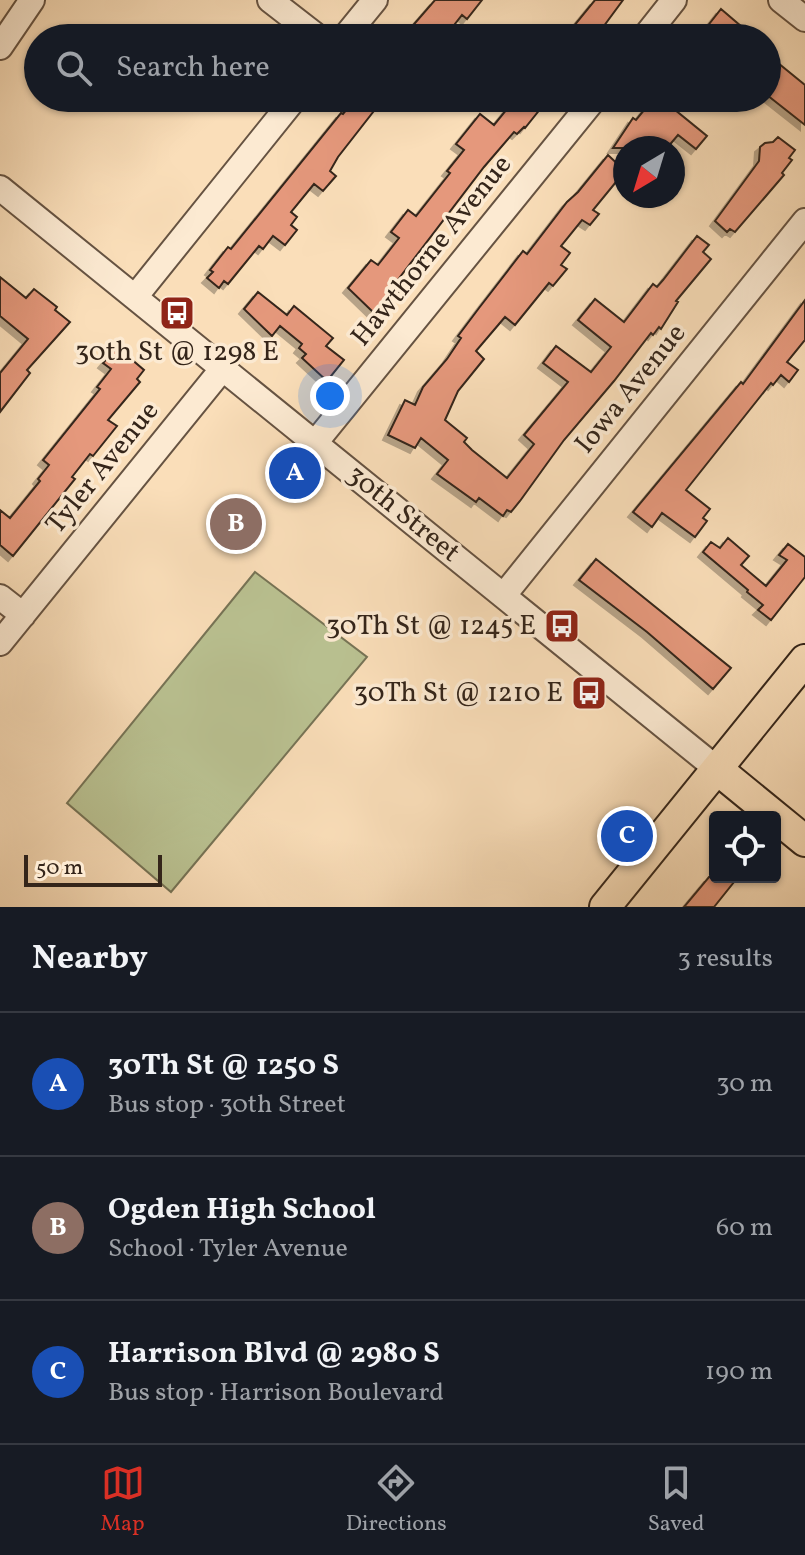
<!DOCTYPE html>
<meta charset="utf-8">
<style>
body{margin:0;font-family:Vollkorn,serif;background:#242831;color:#f1f3f6}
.controls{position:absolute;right:24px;bottom:24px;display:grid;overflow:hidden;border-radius:8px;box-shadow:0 2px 6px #0004}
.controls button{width:72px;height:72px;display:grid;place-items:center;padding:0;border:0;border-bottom:2px solid #363941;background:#171b24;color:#f1f3f6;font:40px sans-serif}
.compass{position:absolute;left:613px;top:136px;width:72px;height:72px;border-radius:50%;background:#171b24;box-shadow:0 2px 6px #0004;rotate:218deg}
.scale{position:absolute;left:24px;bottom:20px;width:138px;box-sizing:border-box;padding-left:8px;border:4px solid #34251a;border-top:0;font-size:22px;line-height:28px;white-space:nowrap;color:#34251a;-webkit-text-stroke:6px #fcead2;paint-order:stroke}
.you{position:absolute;left:330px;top:396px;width:28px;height:28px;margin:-20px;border:6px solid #fff;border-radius:50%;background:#1a73e8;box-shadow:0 0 0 12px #1a73e833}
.badge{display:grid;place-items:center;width:52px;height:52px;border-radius:50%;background:#d93025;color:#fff;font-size:26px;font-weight:700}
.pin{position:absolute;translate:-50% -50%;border:4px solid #fff;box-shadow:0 2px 8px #0006}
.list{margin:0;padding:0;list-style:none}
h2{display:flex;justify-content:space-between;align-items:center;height:104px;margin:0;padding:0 32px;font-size:34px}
h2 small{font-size:26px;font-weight:400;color:#9ea1a6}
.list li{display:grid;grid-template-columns:52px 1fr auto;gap:24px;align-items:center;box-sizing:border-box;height:144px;padding:0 32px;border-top:2px solid #363941}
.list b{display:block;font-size:30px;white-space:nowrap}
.list p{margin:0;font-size:26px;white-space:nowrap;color:#9ea1a6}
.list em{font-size:26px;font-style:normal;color:#9ea1a6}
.icon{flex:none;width:44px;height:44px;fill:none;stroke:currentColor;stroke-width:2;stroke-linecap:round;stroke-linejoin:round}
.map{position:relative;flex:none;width:805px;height:907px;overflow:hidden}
.search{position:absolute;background:#171b24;box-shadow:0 2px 6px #0004;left:24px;right:24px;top:24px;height:88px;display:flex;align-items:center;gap:20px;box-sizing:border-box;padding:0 28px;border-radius:44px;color:#9ea1a6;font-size:30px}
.sheet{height:536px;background:#171b24}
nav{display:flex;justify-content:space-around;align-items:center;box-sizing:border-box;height:112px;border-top:2px solid #363941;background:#171b24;font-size:22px;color:#9ea1a6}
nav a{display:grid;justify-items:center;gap:4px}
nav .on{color:#d93025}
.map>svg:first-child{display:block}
.green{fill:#bac292;stroke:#777456;stroke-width:2}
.building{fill:#e5987b;stroke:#34251a;stroke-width:2;filter:url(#shadow)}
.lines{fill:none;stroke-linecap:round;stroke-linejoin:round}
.minor-casing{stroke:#665342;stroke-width:28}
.major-casing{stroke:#34251a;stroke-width:34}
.minor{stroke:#fcead2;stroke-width:24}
.major{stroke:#fadeb9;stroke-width:30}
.labels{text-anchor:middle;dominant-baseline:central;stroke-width:7;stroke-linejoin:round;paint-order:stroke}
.street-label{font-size:28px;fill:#34251a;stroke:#fcead2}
.poi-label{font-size:28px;fill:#34251a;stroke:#fcead2;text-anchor:end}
</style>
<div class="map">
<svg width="805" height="907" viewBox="0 0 805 907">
<defs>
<filter id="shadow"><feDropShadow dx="-5" dy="5" stdDeviation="0" flood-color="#0004"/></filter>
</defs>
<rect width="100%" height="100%" fill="#fadeb9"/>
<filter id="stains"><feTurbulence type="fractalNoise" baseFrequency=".0025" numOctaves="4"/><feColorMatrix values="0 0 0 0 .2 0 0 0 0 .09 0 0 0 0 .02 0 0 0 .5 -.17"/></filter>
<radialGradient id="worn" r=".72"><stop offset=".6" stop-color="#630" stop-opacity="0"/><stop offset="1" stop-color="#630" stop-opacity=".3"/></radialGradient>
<path class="green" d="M255,572L367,657L171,892L67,803Z"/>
<path class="building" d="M435,0H482L467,19L462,15L444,38H402Z
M595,0H623L595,38H564Z
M721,9L742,27L734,38H718L706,28Z
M767,54L805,85V125L767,95Z
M356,98H384L338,157L330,171L336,176L323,191L314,184L291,212L297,217L291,225L297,230L285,245L273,236L263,249L259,246L228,284L224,281L219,288L207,278L213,272L210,270L228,247L231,249L341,113L343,114Z
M516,98H549L525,128L524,127L517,134L514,132L484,167L397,281L404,286L384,309L381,305L374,313L348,288L371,260L378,265L399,238L391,232L408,210L416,216L450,173L447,171L464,150L456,144L480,114L494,125Z
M654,98H683L674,109L707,136L696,149L678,135L667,148H613L633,118L636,120Z
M778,137L795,150L789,158L792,160L782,173L784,175L735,232L730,229L727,232L715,221L759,161L760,147L765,143L773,142Z
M608,155L625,171L593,210L599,214L590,225L582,220L561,246L570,253L561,265L567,269L553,286L549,283L515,325L505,317L476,351L484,359L458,391L445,420L467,438L464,442L472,450L507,478L534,444L524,435L568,382L543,363L556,346L591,372L611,347L578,320L595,299L624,322L653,284L657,287L663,280L697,236L709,245L703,252L711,259L676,301L678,302L661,329L659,327L653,335L651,333L614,381L564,440L520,501L511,512L507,510L503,516L479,498L476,502L437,474L448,460L421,438L415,448L388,435L405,400L415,405L423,387L447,359L461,338L458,336L479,308L523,251L527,254L567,202L578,192Z
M0,277L26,298L34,289L57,307L55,310L70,322L27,370L30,373L0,412V373L28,339L0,316Z
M258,292L287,315L294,306L333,338L326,346L344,360L327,381L302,358L306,354L299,348L302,344L280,326L272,336L244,309Z
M805,300V340L787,362L798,370L789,382L781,375L773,385L771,383L686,490L710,509L703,518L707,521L695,537L662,513L652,527L633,512L741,382L743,384Z
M117,347L144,370L137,379L140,382L108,420L117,426L93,456L90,454L72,477L75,479L13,556L0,545V510L10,518L40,481L38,479L49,465L43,460L100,389L97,387L111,369L103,363Z
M728,538L749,556L741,565L766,586L787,560L779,555L788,544L805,557V577L771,620L758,610L763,605L747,592L748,590L703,552L711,542L720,548Z
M596,559L731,668L713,689L647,632L579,580Z
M709,877H738L714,907H684Z"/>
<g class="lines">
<defs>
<path id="minor" d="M270,0L319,38
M781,0L805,19
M344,38L375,0
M644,38L674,0
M0,47L32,0
M0,188L717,769
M135,297L295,98
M315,443L595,98
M504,595L805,221
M0,597L23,615
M0,643L223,368"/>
<path id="major" d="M717,769L805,841
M605,907L805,660"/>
</defs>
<use href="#minor" class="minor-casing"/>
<use href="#major" class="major-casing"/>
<use href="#minor" class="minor"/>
<use href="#major" class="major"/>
</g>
<defs>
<symbol id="bus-square" viewBox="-11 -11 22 22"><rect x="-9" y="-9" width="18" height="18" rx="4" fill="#8f2418" stroke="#fcead2"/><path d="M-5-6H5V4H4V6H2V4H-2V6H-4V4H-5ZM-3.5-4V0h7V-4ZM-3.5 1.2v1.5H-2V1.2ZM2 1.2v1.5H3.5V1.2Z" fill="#fff"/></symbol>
</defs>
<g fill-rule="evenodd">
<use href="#bus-square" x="157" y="293" width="40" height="40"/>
<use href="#bus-square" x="542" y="606" width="40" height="40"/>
<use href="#bus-square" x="569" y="673" width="40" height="40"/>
</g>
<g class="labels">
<g class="street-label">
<text transform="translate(432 251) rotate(-51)">Hawthorne Avenue</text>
<text transform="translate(631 389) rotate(-51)">Iowa Avenue</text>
<text transform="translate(103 468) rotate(-51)">Tyler Avenue</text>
<text transform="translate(403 514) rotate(39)">30th Street</text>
</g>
<g class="poi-label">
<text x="177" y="352" text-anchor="middle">30th St @ 1298 E</text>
<text x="536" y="626">30Th St @ 1245 E</text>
<text x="563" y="693">30Th St @ 1210 E</text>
</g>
</g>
<rect width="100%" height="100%" filter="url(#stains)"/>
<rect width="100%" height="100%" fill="url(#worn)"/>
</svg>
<div class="controls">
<button><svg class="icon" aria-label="locate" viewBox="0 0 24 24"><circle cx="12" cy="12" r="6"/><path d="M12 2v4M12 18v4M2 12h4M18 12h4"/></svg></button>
</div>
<svg class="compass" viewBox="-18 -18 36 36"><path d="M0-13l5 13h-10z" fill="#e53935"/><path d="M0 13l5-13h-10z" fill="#9ea1a6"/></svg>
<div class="scale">50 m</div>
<div class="you"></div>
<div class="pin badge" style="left:295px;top:473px;background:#1a4fb4">A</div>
<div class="pin badge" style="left:236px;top:524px;background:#8d6e63">B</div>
<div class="pin badge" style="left:627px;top:836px;background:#1a4fb4">C</div>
<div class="search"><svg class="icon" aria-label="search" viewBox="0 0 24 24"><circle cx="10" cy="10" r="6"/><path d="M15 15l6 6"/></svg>Search here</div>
</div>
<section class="sheet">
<h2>Nearby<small>3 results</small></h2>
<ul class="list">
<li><span class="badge" style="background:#1a4fb4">A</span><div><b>30Th St @ 1250 S</b><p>Bus stop · 30th Street</p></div><em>30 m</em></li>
<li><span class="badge" style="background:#8d6e63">B</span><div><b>Ogden High School</b><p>School · Tyler Avenue</p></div><em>60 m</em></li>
<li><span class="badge" style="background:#1a4fb4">C</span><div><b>Harrison Blvd @ 2980 S</b><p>Bus stop · Harrison Boulevard</p></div><em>190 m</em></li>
</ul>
</section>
<nav>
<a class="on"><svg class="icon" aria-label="map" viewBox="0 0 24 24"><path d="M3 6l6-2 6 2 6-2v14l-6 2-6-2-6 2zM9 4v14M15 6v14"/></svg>Map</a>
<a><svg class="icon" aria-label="directions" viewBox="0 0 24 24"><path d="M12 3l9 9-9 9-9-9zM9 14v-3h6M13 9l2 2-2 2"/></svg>Directions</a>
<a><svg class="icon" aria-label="saved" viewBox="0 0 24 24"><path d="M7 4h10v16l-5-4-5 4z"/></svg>Saved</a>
</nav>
